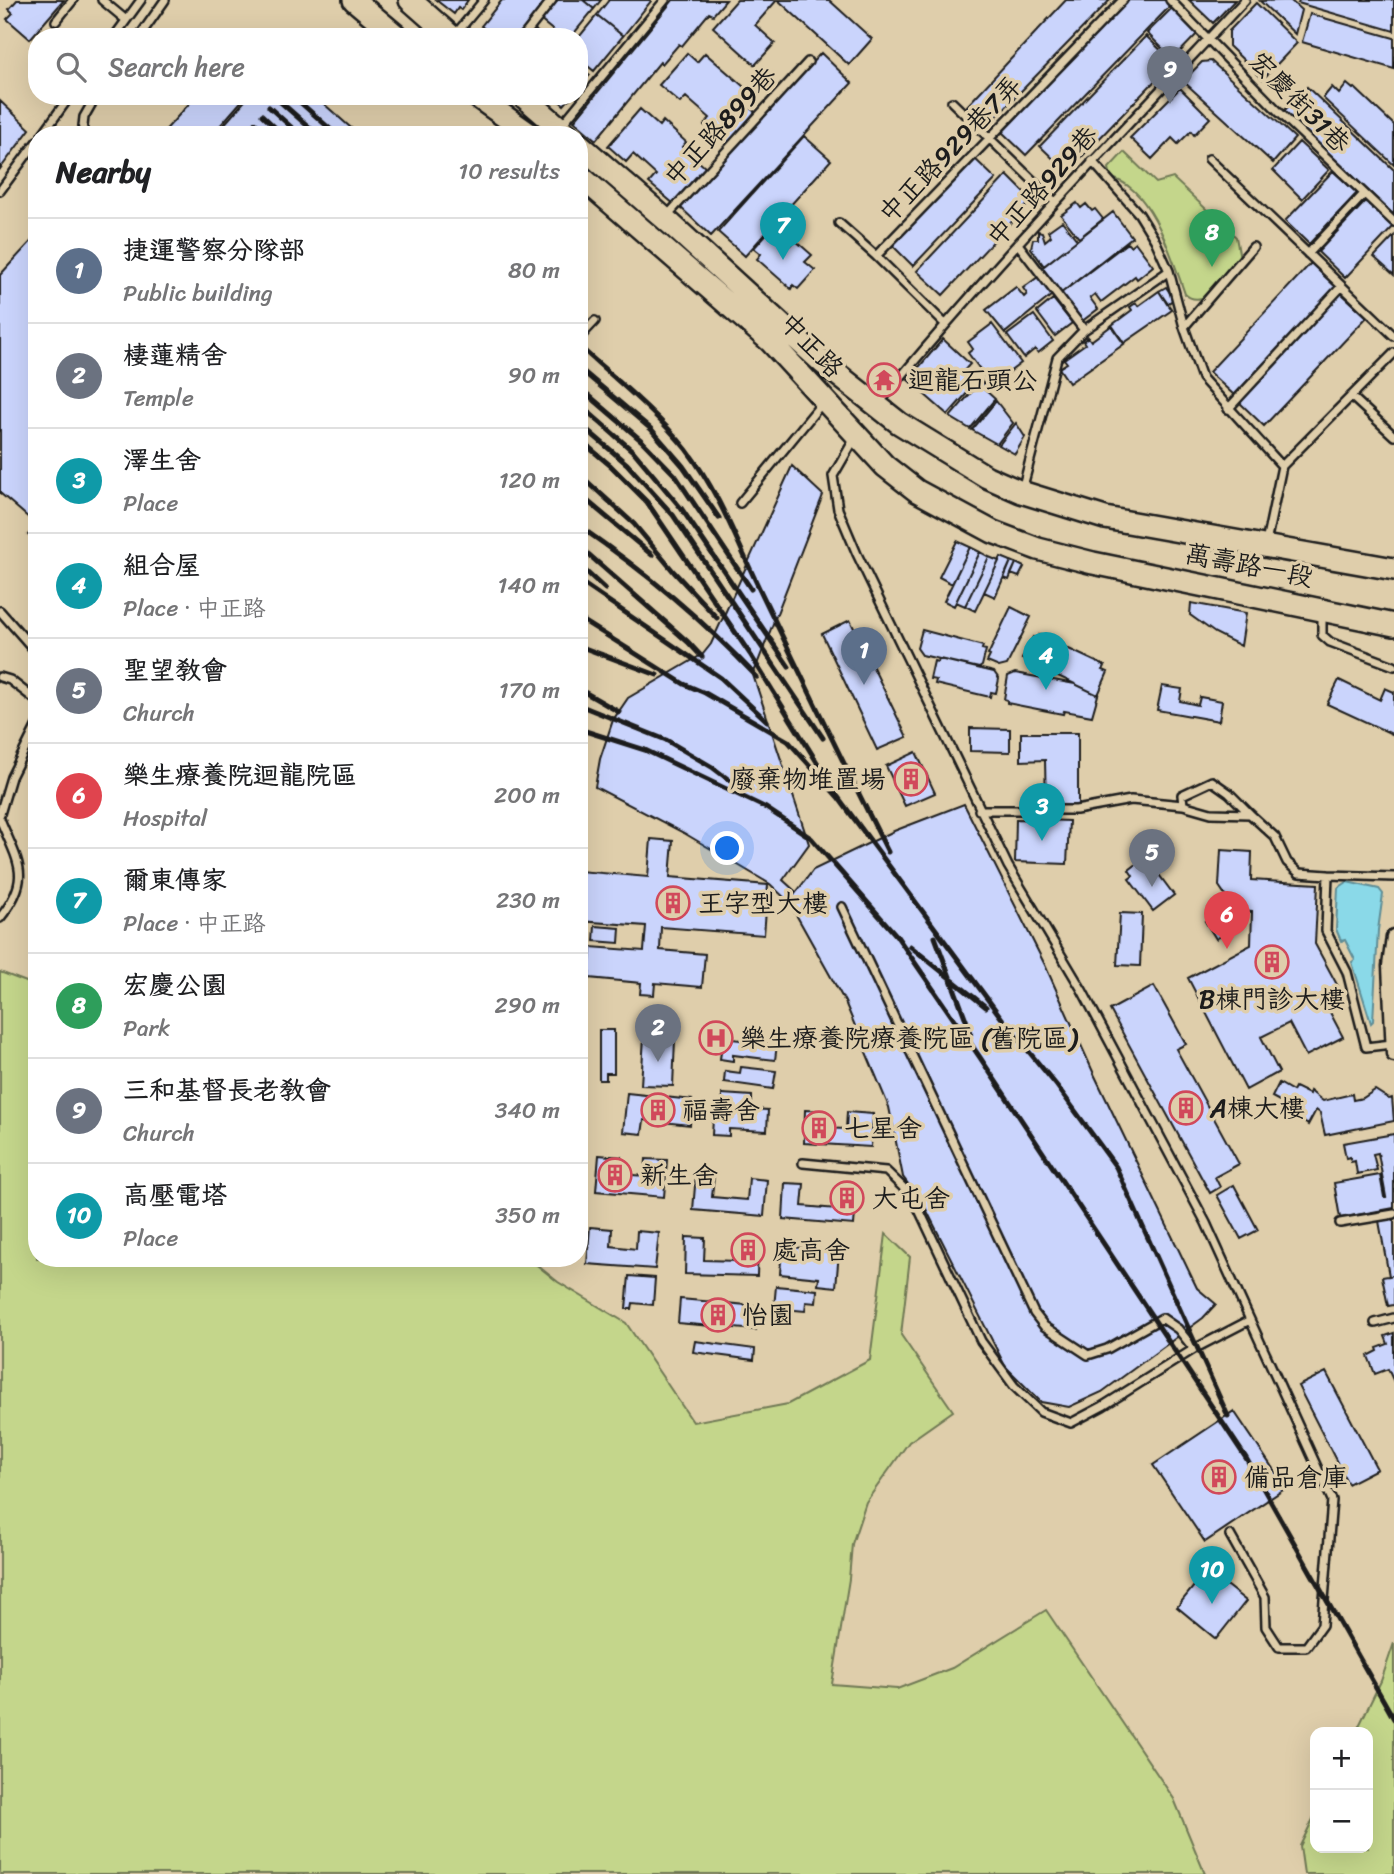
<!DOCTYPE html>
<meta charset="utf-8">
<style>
body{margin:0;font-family:Sriracha,"LXGW WenKai TC",sans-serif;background:#f2f2f2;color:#202124}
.controls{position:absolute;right:21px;bottom:21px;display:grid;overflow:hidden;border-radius:14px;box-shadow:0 7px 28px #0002}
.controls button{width:63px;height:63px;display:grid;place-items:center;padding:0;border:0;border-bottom:2px solid #e0e0e0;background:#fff;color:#202124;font:35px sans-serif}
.you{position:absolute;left:728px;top:849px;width:24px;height:24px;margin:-18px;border:5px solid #fff;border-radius:50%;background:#1a73e8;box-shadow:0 0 0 10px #1a73e833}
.badge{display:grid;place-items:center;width:46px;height:46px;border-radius:50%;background:#7c3aed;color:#fff;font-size:23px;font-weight:700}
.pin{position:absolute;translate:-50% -58px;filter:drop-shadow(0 2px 4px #0008)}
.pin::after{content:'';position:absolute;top:37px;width:24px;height:21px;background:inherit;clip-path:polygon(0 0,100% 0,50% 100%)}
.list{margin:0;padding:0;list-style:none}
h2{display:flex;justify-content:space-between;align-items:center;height:91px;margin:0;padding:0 28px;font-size:30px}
h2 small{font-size:23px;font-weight:400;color:#757577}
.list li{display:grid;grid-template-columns:46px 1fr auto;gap:21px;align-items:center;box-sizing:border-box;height:105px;padding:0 28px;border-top:2px solid #e0e0e0}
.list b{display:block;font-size:26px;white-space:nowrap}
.list p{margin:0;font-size:23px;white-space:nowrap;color:#757577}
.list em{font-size:23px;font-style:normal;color:#757577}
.icon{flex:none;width:38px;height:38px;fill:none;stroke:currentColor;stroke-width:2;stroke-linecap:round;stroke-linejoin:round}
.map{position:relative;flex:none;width:1394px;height:1874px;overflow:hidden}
.search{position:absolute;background:#fff;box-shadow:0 7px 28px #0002;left:28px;top:28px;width:560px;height:77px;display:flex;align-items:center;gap:18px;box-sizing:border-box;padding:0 24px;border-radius:28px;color:#757577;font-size:26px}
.panel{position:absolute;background:#fff;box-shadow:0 7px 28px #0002;left:28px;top:126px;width:560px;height:1141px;border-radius:28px}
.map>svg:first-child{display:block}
.green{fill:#c4d68b;stroke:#707954;stroke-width:2}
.water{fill:#8ad9e8;stroke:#5e8d96;stroke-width:2}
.building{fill:#cad4fc;stroke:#1c1c1c;stroke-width:2}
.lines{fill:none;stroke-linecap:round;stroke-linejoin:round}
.lane-casing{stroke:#1c1c1c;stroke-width:12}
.street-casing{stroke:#1c1c1c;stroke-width:19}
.primary-casing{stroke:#1c1c1c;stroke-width:26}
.lane{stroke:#dfceab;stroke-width:7}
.street{stroke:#dfceab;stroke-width:14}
.primary{stroke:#dfceab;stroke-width:21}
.rail{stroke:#1c1c1c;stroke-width:5}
.labels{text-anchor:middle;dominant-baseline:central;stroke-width:7;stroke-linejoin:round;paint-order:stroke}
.street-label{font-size:26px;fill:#1c1c1c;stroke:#dfceab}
.poi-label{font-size:26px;fill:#1c1c1c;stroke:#dfceab;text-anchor:start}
</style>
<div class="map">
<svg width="1394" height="1874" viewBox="0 0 1394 1874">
<rect width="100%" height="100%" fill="#dfceab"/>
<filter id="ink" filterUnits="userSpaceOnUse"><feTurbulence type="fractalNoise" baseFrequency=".0143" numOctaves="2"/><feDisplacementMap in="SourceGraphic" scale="14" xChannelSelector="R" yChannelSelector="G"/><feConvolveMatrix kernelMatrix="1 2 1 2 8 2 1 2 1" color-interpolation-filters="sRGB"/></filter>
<g filter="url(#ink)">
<path class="green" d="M1124,152L1156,183L1173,178L1236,237L1240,258L1202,298C1195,300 1190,299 1185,294C1173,260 1151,186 1111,178L1109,168Z
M0,972L37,986V1258H528L558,1282L626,1323L693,1422L788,1404L870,1360L886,1234L910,1257L901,1335L953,1411L909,1442L866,1502L852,1544L849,1579L832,1684L897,1689L952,1668L1046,1610L1174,1799L1205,1874H0Z
M1394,1643V1874H1304L1300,1846L1315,1815V1848H1368V1732H1356L1381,1681Z"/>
<path class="water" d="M1347,882L1379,889L1383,894L1378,930L1373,1021L1371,1023L1352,962L1355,960L1345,940L1341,941L1336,929L1338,888Z"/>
<path class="building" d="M17,0H64L30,39L7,19L13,13L9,9Z
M436,0H468L461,10L458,8L454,14Z
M502,0H548L519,37H495L481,26Z
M555,0H583L594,9L571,37H561L539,19Z
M583,0H601L594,9Z
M609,0H650L651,1L623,36L597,15Z
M673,0H726L713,15L709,13L682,46L679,44L662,64L660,62L596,140L574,121Z
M737,0H777L755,25L775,43L755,65L713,27Z
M778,0H829L872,39L849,65Z
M1066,0H1110L986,127L966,107Z
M1129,0H1168L1172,4L1026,155L1002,132Z
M1189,0H1235L1213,23Z
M1290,0L1301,10L1295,34L1260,1Z
M1299,0H1394V31L1298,3Z
M1256,3L1297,43L1263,79L1229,46V31Z
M1174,6L1200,31L1173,59L1147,33Z
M1310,14L1394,38V69L1302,42Z
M597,15L623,36L594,71L579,59V37Z
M534,29L543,37H528Z
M1146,36L1173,62L1067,172L1040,146Z
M687,53L697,62L705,53L751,93L743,102L755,112L727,145L704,125L710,118L686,97L680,103L659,85Z
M821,53L852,83L711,236L679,206Z
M1211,61L1295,138L1273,163L1183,81L1202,62Z
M579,67L590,75L579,87Z
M1347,84L1353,89L1355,88L1394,125V165L1323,98L1332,87L1339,94Z
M1307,87L1394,170V215L1284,111Z
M1180,88L1210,118L1194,135L1191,131L1178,144L1172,138L1152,159L1130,138Z
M196,96H246L212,135H161Z
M249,96H315L359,135H215Z
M554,96H572L564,105Z
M0,101L30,129L0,169Z
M640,109L659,126L663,121L686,142L682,147L706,168L674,204L649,183L656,175L633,154L626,162L608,146Z
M804,136L831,160L745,256L718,232Z
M1299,142L1329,170L1302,199L1273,170Z
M974,158L996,179L913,266L891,244Z
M1333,171L1357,193L1309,244L1285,221Z
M1007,175L1032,200L943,295L917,271Z
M1366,201L1393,227L1345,278L1318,252Z
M1077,203L1081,208L1086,204L1092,211L1095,209L1103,219L1079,238L1061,215Z
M1113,212L1132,237L1060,294L1040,269Z
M1062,221L1077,240L1044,266L1031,248L1033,239H1038V231L1042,232L1045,241L1051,236L1048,231Z
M769,231L790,245L795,240L812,255L805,262L815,270L798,289L793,285L791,289L757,259L761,254L754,248Z
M37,235V543L28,535L37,525L0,493V275Z
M1394,236V275L1374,257Z
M1135,242L1153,266L1137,279L1135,276L1101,302L1095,294L1090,298L1098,309L1081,322L1060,294L1127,243L1130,246Z
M1311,263L1337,287L1234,395L1209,372Z
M1038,277L1052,295L1005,333L986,310L1016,287L1024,297L1027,294L1023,288Z
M1166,287L1174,299L1167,304L1159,291Z
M1159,291L1172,310L1124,343L1112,325L1132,310L1130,307L1136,303L1138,306Z
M1341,293L1367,317L1264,426L1239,402Z
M1053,299L1072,323L1055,336L1037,312Z
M1034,315L1053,341L1038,353L1035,349L1024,358L1007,335Z
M992,324L1021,363L1000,379L996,374L988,380L968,353L973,349L968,342Z
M1111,326L1124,344L1069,383L1059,368L1067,363L1064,359L1085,344L1083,341L1088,337L1091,341Z
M943,339L970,364L962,373L975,384L948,415L908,380Z
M981,381L986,387L984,389L995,399L970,429L950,417Z
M996,401L1013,423L997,444L972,430Z
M1016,423L1025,437L1015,454L999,445Z
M792,466L823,495L753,675L809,844L783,880L795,891L789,902L770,884L684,833L595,787L600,759L613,720L628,698L703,654L711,644Z
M957,541L970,547L952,584L939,577Z
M970,547L980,552L954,606L944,601Z
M980,552L989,557L965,606L956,602Z
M989,557L999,561L975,611L965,606Z
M1001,557L1011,561L995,597L984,592Z
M1011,561L1016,563L1009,580L1004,578Z
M1016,563L1024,567L1019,577L1011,574Z
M1191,603L1246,613L1241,646L1215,633L1190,615Z
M1011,607L1031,617L1007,665L999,667L987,662L990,656L988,655Z
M850,620L907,737L877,750L822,634Z
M922,630L983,646L982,649L986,650L982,666L979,668L922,655L917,648Z
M1039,635L1105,666L1103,670L1108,672L1098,695L1022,659L1033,637L1038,639Z
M939,659L994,672L999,679L996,693L991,692L990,697L935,684L936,680L930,679L934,661L938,662Z
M1015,673L1075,684L1098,695L1092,716L1064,711L1063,714L1007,703V700L1004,699L1008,676Z
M1339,680L1380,700L1385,688L1394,692V735L1327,704Z
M1162,686L1182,689L1180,701L1198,705L1200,697L1222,701L1219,721L1157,710Z
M970,728L1010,729V752L970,751Z
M1021,733H1078V806H1046L1045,760L1021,761Z
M916,752L935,793L905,806L886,766Z
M964,804L1045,965L1094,1074L1197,1288L1216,1304L1203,1318L1102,1392L1069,1407L1041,1402L1005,1366L925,1207L903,1177L889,1107L845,1002L789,902L813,870L894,831Z
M1016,819L1069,821L1067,864L1015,862Z
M651,839L673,841L670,877L768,885L764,935L661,927L660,950L705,954L702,987L655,983L654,995L640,994L641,983L589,978L591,947L644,951L646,926L579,921V871L648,877Z
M1221,850L1252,852L1251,880L1318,884L1315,944L1341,992L1324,1001L1343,1037L1306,1056L1289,1023L1261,1037L1279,1072L1246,1090L1188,978L1251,945L1252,912L1236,911L1219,886Z
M1142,860L1147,867L1151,864L1174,895L1153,911L1129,879L1133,876L1129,870Z
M1222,910L1233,929L1216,939L1205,921Z
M1120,913L1142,914L1140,966L1117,965Z
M579,924L584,925L581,959H579Z
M595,926L620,928L619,943L594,941Z
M1154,986L1186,1044L1176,1049L1239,1164L1215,1177L1220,1187L1210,1193L1110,1010Z
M599,1030H614V1073H606V1080H599Z
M644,1037L675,1039L673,1086L641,1085Z
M723,1038L777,1044L775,1060L733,1055V1061L720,1059Z
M741,1067L776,1071L773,1089L724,1082L725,1071L740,1073Z
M1279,1083L1293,1091L1295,1087L1309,1094L1310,1091L1323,1101L1352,1094L1353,1100L1363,1098L1375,1090L1389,1099L1392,1098L1394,1121L1325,1135L1320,1113L1316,1110L1308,1125L1292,1113L1293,1111L1288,1108L1289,1106L1272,1097Z
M627,1093L692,1100L690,1125L644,1120L642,1134L623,1132Z
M722,1094L752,1096V1109L768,1110L767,1131L729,1129V1136L712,1135L714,1103L722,1104Z
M805,1110L824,1111L823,1128L846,1129L847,1112L873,1114L871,1147L804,1143Z
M1394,1134V1208L1340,1218L1334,1183L1380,1175L1384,1197H1386L1378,1153L1373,1154L1377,1170L1357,1174L1355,1161L1351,1162L1350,1157L1346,1158L1343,1143Z
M599,1155L621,1157L619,1174L645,1176L646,1159L667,1160L664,1197L596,1191Z
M696,1174L714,1175L712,1197L747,1200L749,1178L767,1180L764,1216L693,1210Z
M785,1183L804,1184L802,1206L837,1209L838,1187L857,1189L854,1225L783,1219Z
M1234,1185L1258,1230L1241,1239L1217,1195Z
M1394,1218V1275L1389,1276L1379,1221Z
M590,1227L612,1229L611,1246L636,1249L637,1231L659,1233L655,1269L587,1264Z
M686,1237L705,1238L704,1260L739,1261L740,1239L758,1240L757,1276L685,1274Z
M782,1246L839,1252L836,1287L818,1285L819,1278L780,1274Z
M1394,1275V1305L1388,1306L1382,1277Z
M629,1276L655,1278L653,1305L633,1303L632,1309H626Z
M776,1286L817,1290L816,1303L806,1302L805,1311L774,1308Z
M680,1299L758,1306L756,1330L678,1323Z
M1394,1333V1382L1388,1369L1375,1374L1368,1356L1378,1351L1377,1348L1388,1344L1385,1336Z
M695,1341L755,1349L754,1360L693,1352Z
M1326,1372L1377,1469L1348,1484L1298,1386Z
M1234,1411L1286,1488L1205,1542L1153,1465Z
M1207,1570L1246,1601L1216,1639L1177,1607Z"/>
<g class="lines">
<defs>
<path id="lane" d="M102,0L126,20
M1170,0L1280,113L1394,222
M56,21L73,0
M455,35L484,0
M114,37L141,0
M139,37L165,0
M523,37L552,0
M952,102L1055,202
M560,127L665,0
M42,135L70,96
M82,135L84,117L96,96
M1209,159L1394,336
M1092,161L1139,214L1155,240L1169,271L1184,327L1202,378L1282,466L1266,543
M0,191L37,141
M665,218L808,62
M839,223L876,256
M1018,244L1084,330
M1308,254L1364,194
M945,324L876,256L1123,0
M1184,327L1253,247
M579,338L595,321
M1351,396L1394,436
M879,403C995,263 1121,132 1245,0
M1228,409L1342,286
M855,438L833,476L838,509L857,554L1008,866L1082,990L1206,1223L1332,1500L1322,1625L1306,1647H1279L1266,1627L1265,1597L1230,1535
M1282,466L1394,353
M1022,490L1057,358L1084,330L1169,271
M740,503L822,403
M0,611L37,653
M1322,613V635L1330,642L1394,666
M0,677L10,680L37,701
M979,810H1076L1131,800L1183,805
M0,814L11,777L37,725
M1250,814L1229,793L1212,781L1182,795L1183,805L1211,813L1250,814L1275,837L1287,862L1299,873L1328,875
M0,819C18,863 33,877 0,918
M842,907L1034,1313L1044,1326L1088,1355L1107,1349L1162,1318L1178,1329L1194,1349
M1392,1044L1366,1047L1347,972L1326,931L1328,875L1394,877
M803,1163L886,1171L913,1197L981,1341L1014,1386L1041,1412L1071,1423L1103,1406L1194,1349L1250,1320
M1340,1223L1394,1214
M1375,1323L1394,1318"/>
<path id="street" d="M1394,937L1390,966L1394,1054"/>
<path id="primary" d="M354,0L398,37
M410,0L452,37
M476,96L531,135
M523,96L568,135
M579,144L672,225L823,363L899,423L987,477L1021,492L1105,518L1394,569
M579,175L770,341L885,466L917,491L993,532L1038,549L1093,563L1394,625"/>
</defs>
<use href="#lane" class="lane-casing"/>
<use href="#street" class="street-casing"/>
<use href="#primary" class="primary-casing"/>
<use href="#lane" class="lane"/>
<use href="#street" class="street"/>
<use href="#primary" class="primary"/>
<path class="rail" d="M293,96L337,135
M276,98L318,135
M269,107L300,135
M262,115L283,135
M255,123L267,135
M247,133L249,135
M579,346C615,379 655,411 686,449C719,492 737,542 760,590C802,677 844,765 888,852
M579,368L651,429L683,466L719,518
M579,387L642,441L675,475L751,589
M579,404L634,452L681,508L789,667
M579,423L627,464L673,515L823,738
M579,439L611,466L647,502L750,654L820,767
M579,474L634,524L674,572L717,618
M579,494L652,555
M579,526C647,573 701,618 757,677
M579,546L688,642L702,657
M579,565L605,589
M579,581L721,678L767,721
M579,618L684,684L705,693L788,741L838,797L1003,1020L1057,1086L1116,1167L1228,1416
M579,646L657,675
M579,689L619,712
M579,705L666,740L712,767L741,789
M579,729L645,750L766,808L811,838L896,935L979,1056L1246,1458L1394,1719
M935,937L971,1033
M910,946L986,1007"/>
</g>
</g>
<defs>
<symbol id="temple-ring" viewBox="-11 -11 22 22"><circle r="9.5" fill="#dfceab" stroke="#d1495b" stroke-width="1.5"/><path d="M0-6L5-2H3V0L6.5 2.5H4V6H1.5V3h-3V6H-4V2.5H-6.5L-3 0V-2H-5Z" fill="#d1495b"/></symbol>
<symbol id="building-ring" viewBox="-11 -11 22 22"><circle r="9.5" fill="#dfceab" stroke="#d1495b" stroke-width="1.5"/><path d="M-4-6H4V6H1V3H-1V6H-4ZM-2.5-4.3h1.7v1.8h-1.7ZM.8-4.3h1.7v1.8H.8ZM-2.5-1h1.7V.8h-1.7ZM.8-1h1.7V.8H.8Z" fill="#d1495b"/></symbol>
<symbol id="hospital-ring" viewBox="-11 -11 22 22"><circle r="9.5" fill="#dfceab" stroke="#d1495b" stroke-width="1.5"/><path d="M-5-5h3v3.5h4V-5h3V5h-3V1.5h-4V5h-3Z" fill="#d1495b"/></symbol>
</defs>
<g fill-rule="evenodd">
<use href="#temple-ring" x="865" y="361" width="38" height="38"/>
<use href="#building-ring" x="892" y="760" width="38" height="38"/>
<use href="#building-ring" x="654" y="884" width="38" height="38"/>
<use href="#building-ring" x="1253" y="943" width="38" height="38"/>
<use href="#hospital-ring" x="697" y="1019" width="38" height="38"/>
<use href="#building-ring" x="1167" y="1089" width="38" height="38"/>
<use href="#building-ring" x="639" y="1091" width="38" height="38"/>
<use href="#building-ring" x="800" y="1109" width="38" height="38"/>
<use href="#building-ring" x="596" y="1156" width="38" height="38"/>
<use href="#building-ring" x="828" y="1179" width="38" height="38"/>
<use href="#building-ring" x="729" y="1231" width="38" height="38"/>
<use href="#building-ring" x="699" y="1296" width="38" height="38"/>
<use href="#building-ring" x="1200" y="1458" width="38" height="38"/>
</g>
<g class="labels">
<g class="street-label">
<text transform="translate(1300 102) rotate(45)">宏慶街31巷</text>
<text transform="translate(720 126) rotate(-47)">中正路899巷</text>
<text transform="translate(950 149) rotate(-46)">中正路929巷7弄</text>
<text transform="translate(1042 186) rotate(-48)">中正路929巷</text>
<text transform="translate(812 345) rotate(46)">中正路</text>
<text transform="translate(1249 565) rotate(11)">萬壽路一段</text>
</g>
<g class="poi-label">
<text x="908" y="380">迴龍石頭公</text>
<text x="886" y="779" text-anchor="end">廢棄物堆置場</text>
<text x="698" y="903">王字型大樓</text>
<text x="1272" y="999" text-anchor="middle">B棟門診大樓</text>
<text x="740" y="1038">樂生療養院療養院區 (舊院區)</text>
<text x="1210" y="1108">A棟大樓</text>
<text x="682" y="1110">福壽舍</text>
<text x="844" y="1128">七星舍</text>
<text x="640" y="1175">新生舍</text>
<text x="872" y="1198">大屯舍</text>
<text x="772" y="1250">處高舍</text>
<text x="742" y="1315">怡園</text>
<text x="1244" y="1477">備品倉庫</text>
</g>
</g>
</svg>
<div class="controls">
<button>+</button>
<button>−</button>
</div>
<div class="you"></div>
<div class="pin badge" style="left:864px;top:685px;background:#5c6f8a">1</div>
<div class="pin badge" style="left:658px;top:1062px;background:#6b7280">2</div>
<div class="pin badge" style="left:1042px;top:841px;background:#0f9aa8">3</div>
<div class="pin badge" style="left:1046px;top:690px;background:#0f9aa8">4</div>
<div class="pin badge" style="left:1152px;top:887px;background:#6b7280">5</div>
<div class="pin badge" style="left:1227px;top:949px;background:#e0444e">6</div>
<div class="pin badge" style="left:783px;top:260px;background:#0f9aa8">7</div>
<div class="pin badge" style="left:1212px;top:267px;background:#2e9e5b">8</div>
<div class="pin badge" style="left:1170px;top:104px;background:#6b7280">9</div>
<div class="pin badge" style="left:1212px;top:1604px;background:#0f9aa8">10</div>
<div class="search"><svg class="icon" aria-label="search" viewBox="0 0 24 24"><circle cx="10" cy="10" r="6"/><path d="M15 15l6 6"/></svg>Search here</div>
<section class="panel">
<h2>Nearby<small>10 results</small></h2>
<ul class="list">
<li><span class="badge" style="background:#5c6f8a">1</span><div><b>捷運警察分隊部</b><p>Public building</p></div><em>80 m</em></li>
<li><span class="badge" style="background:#6b7280">2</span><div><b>棲蓮精舍</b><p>Temple</p></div><em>90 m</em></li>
<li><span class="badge" style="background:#0f9aa8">3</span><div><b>澤生舍</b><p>Place</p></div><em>120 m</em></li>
<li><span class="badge" style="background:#0f9aa8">4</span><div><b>組合屋</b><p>Place · 中正路</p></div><em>140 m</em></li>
<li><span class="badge" style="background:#6b7280">5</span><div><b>聖望教會</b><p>Church</p></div><em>170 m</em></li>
<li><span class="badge" style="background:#e0444e">6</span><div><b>樂生療養院迴龍院區</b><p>Hospital</p></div><em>200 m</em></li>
<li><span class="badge" style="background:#0f9aa8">7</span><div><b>爾東傳家</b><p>Place · 中正路</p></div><em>230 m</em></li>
<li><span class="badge" style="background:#2e9e5b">8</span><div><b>宏慶公園</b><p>Park</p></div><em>290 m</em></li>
<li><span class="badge" style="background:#6b7280">9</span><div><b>三和基督長老教會</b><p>Church</p></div><em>340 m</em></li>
<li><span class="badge" style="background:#0f9aa8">10</span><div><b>高壓電塔</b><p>Place</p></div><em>350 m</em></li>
</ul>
</section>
</div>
